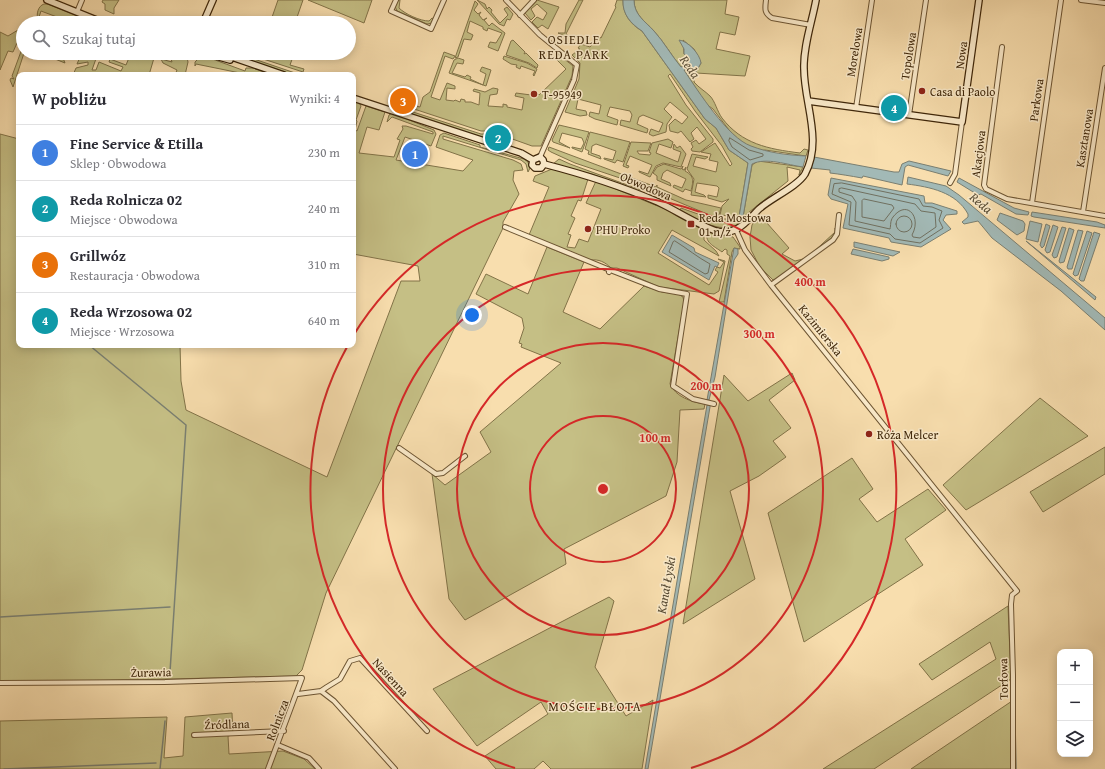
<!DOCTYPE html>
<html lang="pl">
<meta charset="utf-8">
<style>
body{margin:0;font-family:"Gentium Book Plus",serif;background:#f2f2f3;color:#2b2b33}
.controls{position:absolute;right:12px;bottom:12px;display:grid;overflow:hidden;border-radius:8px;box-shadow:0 2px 10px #0003}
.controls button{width:36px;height:36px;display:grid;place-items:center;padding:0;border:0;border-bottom:1px solid #e1e1e2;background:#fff;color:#2b2b33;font:20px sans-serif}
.you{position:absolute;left:472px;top:315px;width:14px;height:14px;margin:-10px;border:3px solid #fff;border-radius:50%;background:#1a73e8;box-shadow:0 0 0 6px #1a73e833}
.badge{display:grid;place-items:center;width:26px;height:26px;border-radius:50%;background:#8f2418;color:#fff;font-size:13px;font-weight:700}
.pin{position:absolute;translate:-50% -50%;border:2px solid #fff;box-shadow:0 1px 4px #0006}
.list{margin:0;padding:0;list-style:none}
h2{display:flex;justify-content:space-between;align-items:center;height:52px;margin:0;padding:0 16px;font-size:17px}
h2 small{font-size:13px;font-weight:400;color:#7c7c81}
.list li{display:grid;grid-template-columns:26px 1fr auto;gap:12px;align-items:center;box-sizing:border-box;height:56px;padding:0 16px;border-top:1px solid #e1e1e2}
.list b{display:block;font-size:15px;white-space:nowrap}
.list p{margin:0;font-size:13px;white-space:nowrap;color:#7c7c81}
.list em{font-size:13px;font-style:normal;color:#7c7c81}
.icon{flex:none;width:22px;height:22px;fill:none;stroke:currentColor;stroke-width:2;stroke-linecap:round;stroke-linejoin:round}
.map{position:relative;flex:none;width:1105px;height:769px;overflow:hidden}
.search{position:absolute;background:#fff;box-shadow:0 2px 10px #0003;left:16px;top:16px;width:340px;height:44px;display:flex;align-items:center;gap:10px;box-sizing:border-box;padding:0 14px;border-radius:22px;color:#7c7c81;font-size:15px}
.panel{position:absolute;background:#fff;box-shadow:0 2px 10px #0003;left:16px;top:72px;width:340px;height:276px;border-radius:8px}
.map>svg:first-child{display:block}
.green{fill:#c5bf85;stroke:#827348}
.water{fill:#a2b9b6;stroke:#7a7f71}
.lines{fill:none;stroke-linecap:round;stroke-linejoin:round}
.shore{stroke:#707060;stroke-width:1}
.stream{stroke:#7a7f71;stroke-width:1.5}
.street-casing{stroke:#6d5533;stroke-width:6}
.secondary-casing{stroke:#3f270a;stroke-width:8}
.street{stroke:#faeaca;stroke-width:4}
.secondary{stroke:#faeaca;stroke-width:5.5}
.ring{fill:none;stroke:#d62828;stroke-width:2}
.poi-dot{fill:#8f2418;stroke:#faeaca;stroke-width:1.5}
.labels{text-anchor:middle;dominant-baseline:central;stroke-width:3;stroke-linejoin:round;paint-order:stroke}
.street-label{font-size:12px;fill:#3f270a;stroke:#faeaca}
.poi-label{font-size:12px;fill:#3f270a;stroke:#faeaca;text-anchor:start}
.neighbourhood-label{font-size:13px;letter-spacing:1px;fill:#3f270a;stroke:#faeaca}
.water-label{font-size:13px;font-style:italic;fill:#584c35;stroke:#faeaca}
.centre{fill:#d62828;stroke:#faeaca;stroke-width:2}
.ring-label{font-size:12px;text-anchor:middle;font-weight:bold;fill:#d62828;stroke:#faeaca;stroke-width:3;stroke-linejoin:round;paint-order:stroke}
</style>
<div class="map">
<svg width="1105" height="769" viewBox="0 0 1105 769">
<rect width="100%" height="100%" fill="#f8deae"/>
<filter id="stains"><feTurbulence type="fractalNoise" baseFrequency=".005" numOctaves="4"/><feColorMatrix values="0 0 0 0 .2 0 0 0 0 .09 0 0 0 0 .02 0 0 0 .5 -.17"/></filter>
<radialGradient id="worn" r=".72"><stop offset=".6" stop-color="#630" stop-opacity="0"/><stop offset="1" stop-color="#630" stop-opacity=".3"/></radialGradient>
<path class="green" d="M103,0H119L114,8V14L105,10V4L102,2Z
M278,0H303L295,23H270Z
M308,0H372L364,23Z
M398,0H400L399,8C405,14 420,21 429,21L432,18L434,19L432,23L427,24L397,11L395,6Z
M477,0L485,4L487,9L489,7L492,10L491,12L500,23L508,15L504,9L507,7L513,14L510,20L507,19L504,26L499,24Z
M537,0L559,7L548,29L542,25L538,28L532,22L537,17L543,20L547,13L537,4L531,9L535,16L531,20L525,13Z
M579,0H583L566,34L569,36L567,37L558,33H565L566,24Z
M617,0H623C623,14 630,24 642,31L705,119L716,128L729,150L748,163L739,217L720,215L722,206L729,199L722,202L708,198V195L717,197L719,188L717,186L697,183L695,192L704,195L706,197L691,195L694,179L687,169L692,154L708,157L705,159L696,157L693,166L716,172L718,162L709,160L711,154L701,152L715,143L730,166L732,164L722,146L695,111L670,74L668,76L686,105L713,139V142L700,152L692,151L691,149L693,147L691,143L696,140L699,144L706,139L697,127L691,133L694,139L690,142L681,131L678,133L670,131L669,125L675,119L682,124L688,117L670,102L664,109L672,117L667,124L666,132L653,136L649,134L651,129L659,132L663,123L643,115L639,117L637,124L648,129L647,133L620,125L621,120L630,122L632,115L630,111L610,107L607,116L618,120L617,125L595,119L589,116L590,112L599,114L601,105L578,99L576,109L586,111L587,115L580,116L565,112L579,79L580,63L572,55L580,49L578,48L581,44L590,47L599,37L601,38L616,7L615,6Z
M634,0H727L725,14L739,17L735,35L720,32L716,49L750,56L745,76L696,73L694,82C699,88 705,91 710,96C715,101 717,111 722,118C742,144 768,149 800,153L804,149L808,150L806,156L765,150L753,152L732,134L713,109L706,104L684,70L688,69L692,74L696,72L701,63L694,49L683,40L684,54L688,56L686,67H681C671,55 664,42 654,31C645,21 634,15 634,0Z
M475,1L478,4L474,10L478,14L481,12L479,15L483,20L487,18L484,20L489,26L492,23L505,33L498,51L488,47L490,42L496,43L502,33L488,28L487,31L483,29V27L470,21L467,32L473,35L471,40L464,39L458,57L455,58Z
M44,4H48L88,20L90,23H67L65,22V20L41,11L38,20C36,14 38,6 44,4Z
M23,27L20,41L17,43L13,52L8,51L0,70V32L8,36Z
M513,40L525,52L524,54L526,53L538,65L537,68L529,63L506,55L511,41Z
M23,46L24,53L13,87L10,80L11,78L14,79L12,76Z
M444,52L455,56L453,59L445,56L431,97L440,100L447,83L455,86V89L447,88L446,100L454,101L455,100L460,102L461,99L465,100V102H471L479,105L480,93L473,91L474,89L485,92L493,88L498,89L497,94L490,95L488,106L503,107V104L507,105V107L522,110L524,98L515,96L516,93L531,95L532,93L535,96L536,92L539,95L566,69L554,57L558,54L573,66L572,76L541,146H532L490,131H481L411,108L412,105L420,107L423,97L430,92Z
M40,53H61L65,63Z
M89,53H98L92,70H96L99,62L121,71L123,67L109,62L110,59L126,65L131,53H156H148V56L154,58L149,75H73L76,68L88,65V62L77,64L80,57L83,58L88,56Z
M163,53H186L188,62L185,75H175L177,70L163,63L161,59L172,62L171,59L164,57Z
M252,53H291L294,54L290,65L304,69L303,72L251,55Z
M504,56L527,63L537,69L534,76L533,75L535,71L521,66L520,69L516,67L517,65L511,64L503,59Z
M200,57H207L245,71L246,68H253L275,75H250L196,64L195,66V62Z
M251,58L301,75C284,75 268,67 252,61Z
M458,58L464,60L463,64L457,63L452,73L465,77L467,75L471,77L470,79L483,85L486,74L480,71L482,67L491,70L486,86L449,73L454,60Z
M353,100L359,102L361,106L356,120L357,121L355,130L357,131L366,106L385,112L379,130L367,127L359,153L394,157L400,140L397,139L403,129L402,126H406L433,134V132L392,117L387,122L389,115L392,113L434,130L436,134L431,146L405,137L396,160L463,171L473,160L436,147L440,135L444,133L480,145V147L524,159L528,162L530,168L528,172L526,164L521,160L443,136V139L513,160L521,164L523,170L514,171L513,180L519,194L503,222V228L326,593L302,670L296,676L0,683V134L19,139V345H180L181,381L186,410L327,477L401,281H420L418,266L353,254Z
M410,111L481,134H489L492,139L483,138L414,115Z
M559,125L589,132L582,152L572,148V147L581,149L584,143L582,138L562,133L559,142L570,148L553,142L552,140Z
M590,132L630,142L623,162L617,160L615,163L604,159V158L613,160L616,151L596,144L592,146L591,153L600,156L601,159L588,154L589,151L585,149Z
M668,139L673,142L671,148L659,144L656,153L678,162L681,152L673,149L674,144L677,148L680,146L686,154L681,167L663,163L656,166L650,177L639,172V171L648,174L652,165L630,156L626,165L629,166L628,168L623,166L631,142L651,143L648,151H637L639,154L650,155L651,153L649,152L652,143Z
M549,147L656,187L657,185V187L686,200L721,208L719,215L712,216L626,180L575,163L551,152L548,150Z
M559,159L570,164L641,190L640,192L592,174L553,164Z
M758,161L803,167L799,175L800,170L787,167L788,181L743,217L752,165Z
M664,164L681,169L683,166L682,169L684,170L686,167L685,171C695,176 693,182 691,191L685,189L683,192L673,187L674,185L682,188L686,179L667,170L663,173L661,179L670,183L671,186L657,180V176L653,173L657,167Z
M552,169L575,174L588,179L581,201L578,200L571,216L575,218L568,234L571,235L567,247L575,248L579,239L588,242L601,209L586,203L596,181L665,209L704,230V240L716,251L719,256L672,230L658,253L709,285L718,272L715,270L717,267L720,268L724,262L718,259L725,261L719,291L714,294L659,287L617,268H611C605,262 599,259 590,260L529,235L549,187L533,181L535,176Z
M681,208L712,219H729L744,221C722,237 700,220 680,210Z
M759,214L789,248L782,254L795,261L807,258L835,232V228C837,232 836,236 833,239C827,245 779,279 773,280L760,267L751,250L750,237L752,225Z
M708,231L718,235L733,237L740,247V249L734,248L732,252L724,302H719L730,256L727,254V250L725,249L722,252C714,246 703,242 708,231Z
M547,247L584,262L563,312L600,329L644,286L662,292L678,294L683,297L684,302L670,384C676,397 691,402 705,404L704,409L680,410L677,462L666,496L564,549L566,564L465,620L449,599L432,474L445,485L491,452L480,432L561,363L521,347L522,344L519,343L524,328L522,318L476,294L486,274L528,294Z
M792,373L795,380L769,400L791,428L773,441L786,457L759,476L730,491L755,579L683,624L724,375L748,401Z
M1040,398L1088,436L966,510L943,485Z
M1105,447V474L1043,512L1030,492Z
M852,458L873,489L859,499L877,522L928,489L946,510L905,539L923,565L804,642L768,513Z
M609,597L614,601L595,667L626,716L653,700L642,769H551L543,761L534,769H496L485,756L548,714L541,702L477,746L433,689Z
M1008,606L1011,679L874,769H823L996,659L990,642L932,680L919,664Z
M1012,701V769H911Z
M232,713L233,735L228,736L229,754L283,751L304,759L315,769H0V721L167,717L164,758L183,756L185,717Z"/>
<path class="water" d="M623,0H634C634,15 645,21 654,31C664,42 671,55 681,67L688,65L689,57L684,54V49L679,40C688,41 700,54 701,63L696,72L692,74L687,69L684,70C698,91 728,138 751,146C769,153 787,155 806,156L803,167C788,165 766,157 752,164L743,217H739L748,163L729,150L716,128L705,119L642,31C631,24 622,14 623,0Z
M814,157L894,172H899L902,164L909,161L951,171L948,176L908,165L905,167L902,185L863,176L862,178C851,176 839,174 830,173V170L811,168Z
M908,177L946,186L959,195L1105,318V330L1061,291L992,238L978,221L964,224L962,222L968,217V214C956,192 930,187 907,184Z
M831,178L924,196L925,203H932L957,211V214L946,215L943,220L951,229L921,247L891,242L889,238L843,228L848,204L831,199L828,195Z
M959,178L1014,208L1029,212L1028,215L1016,214L981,194L978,195L957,182Z
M1032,212L1097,222L1105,225V228L1034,217L1031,216Z
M1000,213L1023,221L1025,224L1024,231L1017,235L997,220Z
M1030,221L1042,224L1038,242L1026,239Z
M1046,224L1050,226L1044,246L1042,248L1040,245Z
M1053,225L1058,227L1050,252L1047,253L1045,250Z
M1062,227L1066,228L1057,257L1054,258L1052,255Z
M1069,228L1074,230L1064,262L1060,263L1059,261Z
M1078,230L1083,231L1072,269H1068L1067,267Z
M1087,231L1092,233L1078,275L1075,276L1073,274Z
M1094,232L1100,234L1084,281H1081L1079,279Z
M672,235L694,248L695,252L719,263L717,267L715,266L709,280L662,252Z
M1026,241L1096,297L1095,300Z
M854,242L900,252L893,256L854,247Z
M734,248L738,249V254L734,260L715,377L709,400H707Z
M853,249L889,257V259L882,261L851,254Z
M707,405H710V407L648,769H645Z"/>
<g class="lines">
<path class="shore" d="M730,138L749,150L763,154V156L750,160L732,147L729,141Z
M842,183L919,199L923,206L932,207L942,211L939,220L943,228L920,243L895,239L890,234L849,225L851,202L832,194L834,184Z
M842,188L915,204L921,211L935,213L936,227L920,238L913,237L912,235C922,217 907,199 893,217C890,221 891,225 890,229L855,221L856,202L852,196L839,192V189Z
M864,199L892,205L894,208L884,221L862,217V201Z
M896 224a8 8 0 1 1 16 0a8 8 0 1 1-16 0Z
M675,241C688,249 697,257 710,264L708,273L705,274L669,252L673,242Z"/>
<path class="stream" d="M89,345L186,425L170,672
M0,617L170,607
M1015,723L1016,769
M4,769L156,763
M160,769L165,721"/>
<defs>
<path id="street" d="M396,0L391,11L431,29L444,0
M506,0L540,35L577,65L574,80L540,157
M766,0C765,9 764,13 772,18L811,25
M1081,0L1105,3
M77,12L82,0
M520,15L534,0
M1002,47L984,185L986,189L1007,199L1105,216
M967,91L995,95
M856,108L872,0
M909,115L926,0
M950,183L955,174L962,122
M1032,203L1061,0
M1083,212L1105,68
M505,227L610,270L609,272
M736,230L745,250L771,285L1017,591L1012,595L1011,604L1013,675V769
M610,270L659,289L687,294L673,386L693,399L714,404
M771,285L833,240L837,234L839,215
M399,448L436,474L443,473L465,456
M0,683L165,682L302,678L268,769
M321,691L334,701L395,769
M298,694L321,691L327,687L340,679L350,661L360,658L427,731
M194,735L284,731
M278,745L309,758L319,769"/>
<path id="secondary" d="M47,0L104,23
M203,23L213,0
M205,53L230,60
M220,53L284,75
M353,98L521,153L533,160
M808,101L962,122L979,0
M533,160L532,165L535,168H541L544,164
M533,160L540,157L543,160L544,164
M544,164C583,174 621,186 658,202C677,211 696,224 716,231C737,236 746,222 759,209C771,198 797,187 805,174C823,141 804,103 804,69C803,47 812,22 816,0"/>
</defs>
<use href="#street" class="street-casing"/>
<use href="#secondary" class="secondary-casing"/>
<use href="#street" class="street"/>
<use href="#secondary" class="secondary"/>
</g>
<g class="ring">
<circle cx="603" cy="489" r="73"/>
<circle cx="603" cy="489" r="146"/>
<circle cx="603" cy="489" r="220"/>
<path d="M515 768A293 293 0 0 1 347 347M353 336A293 293 0 1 1 691 768"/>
</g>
<g class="poi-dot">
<circle cx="922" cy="91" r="4"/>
<circle cx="534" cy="94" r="4"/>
<rect x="687" y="220" width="8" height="8" rx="2"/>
<circle cx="588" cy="229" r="4"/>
<circle cx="869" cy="434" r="4"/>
</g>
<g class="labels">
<g class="street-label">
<text transform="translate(854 52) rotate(-81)">Morelowa</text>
<text transform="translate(961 55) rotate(-82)">Nowa</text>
<text transform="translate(908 56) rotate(-81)">Topolowa</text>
<text transform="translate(1036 100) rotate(-82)">Parkowa</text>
<text transform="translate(1084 138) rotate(-81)">Kasztanowa</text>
<text transform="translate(978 154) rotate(-83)">Akacjowa</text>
<text transform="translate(646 186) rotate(23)">Obwodowa</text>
<text transform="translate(821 330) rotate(51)">Kazimierska</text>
<text transform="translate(151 672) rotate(-1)">Żurawia</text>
<text transform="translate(391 677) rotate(48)">Nasienna</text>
<text transform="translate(1003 679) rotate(-91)">Torfowa</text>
<text transform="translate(277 720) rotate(-69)">Rolnicza</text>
<text transform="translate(227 724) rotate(-2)">Źródlana</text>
</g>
<g class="poi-label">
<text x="930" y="91">Casa di Paolo</text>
<text x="542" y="94">T-95949</text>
<text x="699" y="217">Reda Mostowa<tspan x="699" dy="14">01 n/ż</tspan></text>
<text x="596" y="229">PHU Proko</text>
<text x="877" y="434">Róża Melcer</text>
</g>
<g class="neighbourhood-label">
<text x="574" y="39">OSIEDLE<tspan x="574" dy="15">REDA PARK</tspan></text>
<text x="595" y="706">MOŚCIE BŁOTA</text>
</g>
<g class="water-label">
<text transform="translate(690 67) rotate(55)">Reda</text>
<text transform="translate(981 203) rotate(40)">Reda</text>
<text transform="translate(666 585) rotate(-80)">Kanał Łyski</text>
</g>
</g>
<circle cx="603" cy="489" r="6" class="centre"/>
<g class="ring-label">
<text x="810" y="286">400 m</text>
<text x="759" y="338">300 m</text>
<text x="706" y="390">200 m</text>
<text x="655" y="442">100 m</text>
</g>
<rect width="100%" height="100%" filter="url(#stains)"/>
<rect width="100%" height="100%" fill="url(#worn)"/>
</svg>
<div class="controls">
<button>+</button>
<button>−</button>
<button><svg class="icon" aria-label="layers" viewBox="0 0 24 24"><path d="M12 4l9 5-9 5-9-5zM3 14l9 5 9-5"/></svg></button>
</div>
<div class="you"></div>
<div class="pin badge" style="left:415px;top:154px;background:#3f7fe0">1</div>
<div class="pin badge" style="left:498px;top:138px;background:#0f9aa8">2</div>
<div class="pin badge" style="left:403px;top:101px;background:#e8710a">3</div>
<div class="pin badge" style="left:894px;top:108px;background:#0f9aa8">4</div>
<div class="search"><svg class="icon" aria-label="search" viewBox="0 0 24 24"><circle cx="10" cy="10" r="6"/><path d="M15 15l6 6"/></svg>Szukaj tutaj</div>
<section class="panel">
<h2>W pobliżu<small>Wyniki: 4</small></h2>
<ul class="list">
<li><span class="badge" style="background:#3f7fe0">1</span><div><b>Fine Service &amp; Etilla</b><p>Sklep · Obwodowa</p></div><em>230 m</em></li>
<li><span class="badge" style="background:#0f9aa8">2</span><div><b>Reda Rolnicza 02</b><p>Miejsce · Obwodowa</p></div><em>240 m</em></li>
<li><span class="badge" style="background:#e8710a">3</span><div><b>Grillwóz</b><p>Restauracja · Obwodowa</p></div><em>310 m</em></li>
<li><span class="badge" style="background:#0f9aa8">4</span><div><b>Reda Wrzosowa 02</b><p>Miejsce · Wrzosowa</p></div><em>640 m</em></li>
</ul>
</section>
</div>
